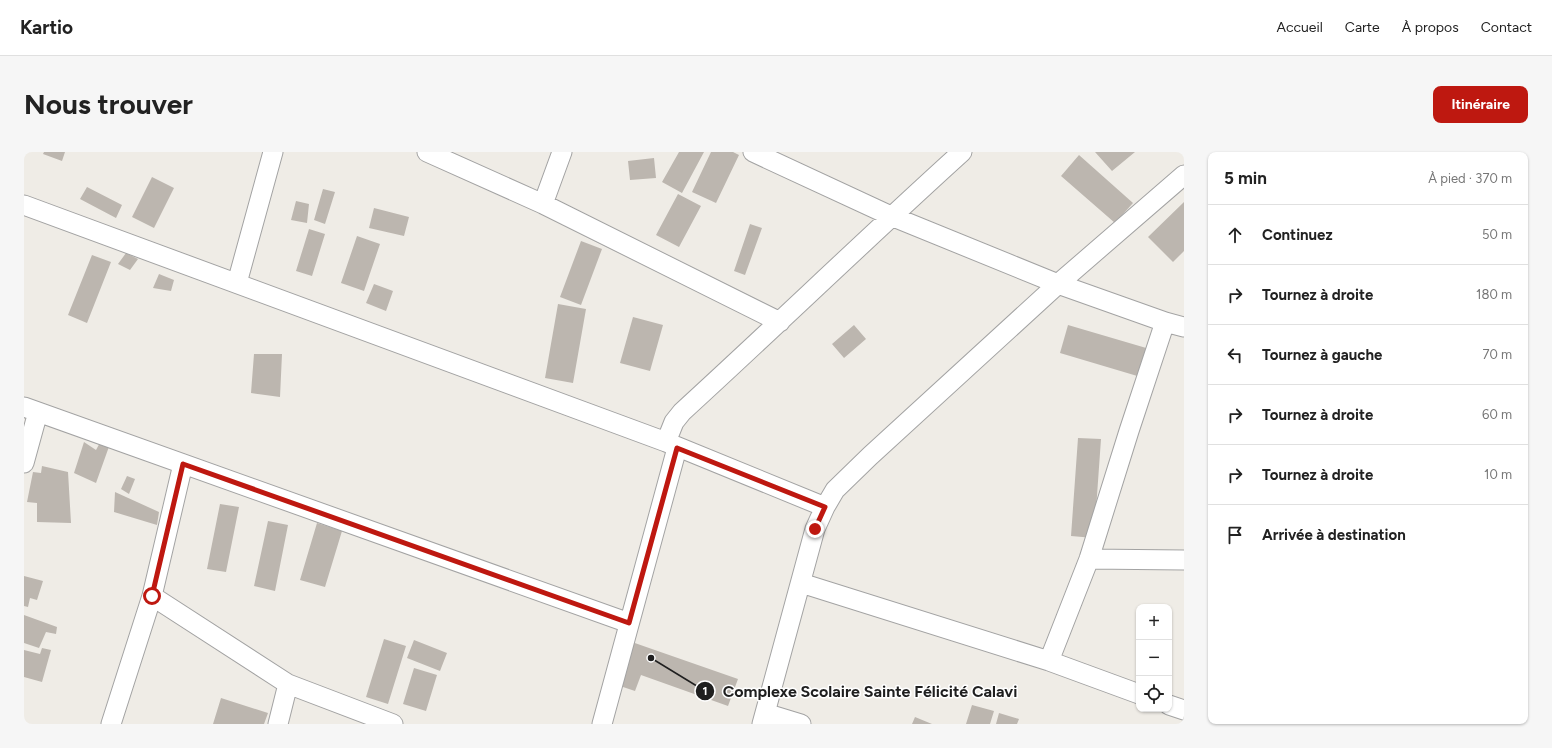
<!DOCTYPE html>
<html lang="fr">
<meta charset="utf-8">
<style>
body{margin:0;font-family:Figtree,sans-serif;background:#f6f6f6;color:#222}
.controls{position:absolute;right:12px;bottom:12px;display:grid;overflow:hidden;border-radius:8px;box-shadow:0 1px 3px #0004}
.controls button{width:36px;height:36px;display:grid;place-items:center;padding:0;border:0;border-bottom:1px solid #e0e0e0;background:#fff;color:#222;font:20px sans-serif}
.stop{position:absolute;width:12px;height:12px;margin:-9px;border:3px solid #be1810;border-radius:50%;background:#fff}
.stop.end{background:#be1810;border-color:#fff;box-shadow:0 1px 4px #0008}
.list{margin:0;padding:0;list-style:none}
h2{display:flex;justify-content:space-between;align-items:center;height:52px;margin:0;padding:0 16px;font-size:17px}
h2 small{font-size:13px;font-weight:400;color:#767676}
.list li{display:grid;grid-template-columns:26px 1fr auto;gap:12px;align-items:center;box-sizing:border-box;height:60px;padding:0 16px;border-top:1px solid #e0e0e0}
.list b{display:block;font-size:15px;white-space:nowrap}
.list em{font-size:13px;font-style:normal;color:#767676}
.icon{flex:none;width:22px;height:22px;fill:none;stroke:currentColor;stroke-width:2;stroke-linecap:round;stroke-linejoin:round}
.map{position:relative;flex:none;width:1160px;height:572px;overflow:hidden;border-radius:8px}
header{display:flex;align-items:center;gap:24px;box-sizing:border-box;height:56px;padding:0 20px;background:#fff;border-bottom:1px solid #e0e0e0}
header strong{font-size:19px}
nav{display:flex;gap:22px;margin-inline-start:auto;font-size:14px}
.intro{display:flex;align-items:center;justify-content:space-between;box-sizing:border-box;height:96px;padding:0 24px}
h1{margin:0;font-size:28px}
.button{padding:10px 18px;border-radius:8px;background:#be1810;color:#fff;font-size:14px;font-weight:700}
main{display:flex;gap:24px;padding:0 24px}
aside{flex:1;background:#fff;border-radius:8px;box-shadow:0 1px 3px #0004}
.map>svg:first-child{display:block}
.building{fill:#bcb6af}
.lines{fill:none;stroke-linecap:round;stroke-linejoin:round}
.minor-casing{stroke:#a3a3a3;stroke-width:21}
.minor{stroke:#fff;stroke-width:19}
.route{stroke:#be1810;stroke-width:5}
.leader{fill:none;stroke:#1f1f1f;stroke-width:1.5}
.callout-dot{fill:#1f1f1f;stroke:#fff;stroke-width:1.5}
.mark-label{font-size:12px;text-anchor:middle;font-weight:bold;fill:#fff}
.callout-label{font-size:16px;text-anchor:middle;font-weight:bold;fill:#1f1f1f;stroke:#fff;stroke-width:3;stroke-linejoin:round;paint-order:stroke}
</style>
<header>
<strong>Kartio</strong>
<nav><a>Accueil</a><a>Carte</a><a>À propos</a><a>Contact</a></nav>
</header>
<div class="intro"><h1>Nous trouver</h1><a class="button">Itinéraire</a></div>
<main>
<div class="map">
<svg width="1160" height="572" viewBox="0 0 1160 572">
<rect width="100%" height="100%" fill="#efece6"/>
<path class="building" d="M20,0H41L38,9L19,2Z
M655,0H680L658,41L638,30Z
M687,0H709L715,3L692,51L668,40Z
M1071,0H1111L1088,19Z
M1055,3L1109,51L1091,71L1037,24Z
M630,6L632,26L606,28L604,9Z
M128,25L150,36L130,76L108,65Z
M63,35L98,53L92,66L56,47Z
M299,37L311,40L301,72L290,68Z
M654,42L677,54L655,95L632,83Z
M272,49L285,52L283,71L267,68Z
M1160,50V99L1149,110L1124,85Z
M350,56L385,65L380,84L345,76Z
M726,72L738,76L721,123L710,119Z
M285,77L301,82L288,124L272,119Z
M333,84L356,92L340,139L317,131Z
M557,89L578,97L557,153L536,145Z
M102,101L114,107L106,118L94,112Z
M68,103L87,110L63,171L44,163Z
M135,122L150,128L147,139L129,136Z
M350,132L369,139L362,159L342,151Z
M534,152L562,157L549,231L521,226Z
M609,165L639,173L626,219L596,211Z
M830,173L842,187L820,206L808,192Z
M1044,173L1129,198L1120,226L1036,201Z
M230,202H258L256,245L227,241Z
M79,285L87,289L72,331L50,321L60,290L72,298Z
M1054,286L1077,287L1070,386L1047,384Z
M18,314L44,320L47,371L13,370V351L3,350L9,320L17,321Z
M103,324L111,327L105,342L97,337Z
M91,340L135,360L133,373L90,360Z
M196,352L215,355L202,420L183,417Z
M244,369L264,373L251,439L230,434Z
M293,371L318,379L301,435L276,428Z
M0,424L19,429L13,448L6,446L4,455L0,454Z
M0,463L33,475L32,482L22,480L15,496L0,491Z
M360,487L382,494L364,552L342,545Z
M390,488L423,501L416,519L383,506Z
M605,489L714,527L704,554L617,523L611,539L590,532Z
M18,496L27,498L18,530L0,525V498L16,502Z
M390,516L413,523L402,559L379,552Z
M197,546L244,561L240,572H189Z
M948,553L970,559L966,572H942Z
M975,561L995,567L993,572H972Z
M891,565L908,572H888Z"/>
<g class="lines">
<defs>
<path id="minor" d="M403,0L519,52L756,170
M729,0L867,64L1034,132L1141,170L1160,175
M519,52L538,0
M0,53L642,290L801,355
M213,131L249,0
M0,255L605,471
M642,290L650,270L658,260C752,174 843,86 938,0
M0,311L14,260
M1065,407L1160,408
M777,431L1025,509L1115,542
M128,444L264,532L369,572
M1025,509L1065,407L1105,279L1141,170
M1145,553L1160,558
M741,561L777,572
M87,572L128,444L159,312
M254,572L264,532
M578,572L653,296
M738,572L791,377L801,355L811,338L846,304L1034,132L1160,23"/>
</defs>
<use href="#minor" class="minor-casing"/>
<use href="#minor" class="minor"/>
</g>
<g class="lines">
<path class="route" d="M128,444L159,312L605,471L653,296L801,355L791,377"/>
</g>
<path class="leader" d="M627 506L681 539"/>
<g class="callout-dot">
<circle cx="627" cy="506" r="4"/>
<circle cx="681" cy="539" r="10"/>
</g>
<g class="mark-label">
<text x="681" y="543">1</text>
</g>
<g class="callout-label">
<text x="846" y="545">Complexe Scolaire Sainte Félicité Calavi</text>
</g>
</svg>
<div class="controls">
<button>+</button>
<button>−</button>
<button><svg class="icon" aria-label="locate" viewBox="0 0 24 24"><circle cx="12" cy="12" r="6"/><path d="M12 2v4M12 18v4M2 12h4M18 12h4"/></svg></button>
</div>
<div class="stop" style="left:128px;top:444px"></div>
<div class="stop end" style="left:791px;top:377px"></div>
</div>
<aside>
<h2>5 min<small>À pied · 370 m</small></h2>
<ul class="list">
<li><svg class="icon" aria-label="ahead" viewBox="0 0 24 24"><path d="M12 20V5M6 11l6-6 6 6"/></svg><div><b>Continuez</b></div><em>50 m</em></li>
<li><svg class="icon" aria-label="right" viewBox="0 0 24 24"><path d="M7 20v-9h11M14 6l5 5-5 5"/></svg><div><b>Tournez à droite</b></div><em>180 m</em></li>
<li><svg class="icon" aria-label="left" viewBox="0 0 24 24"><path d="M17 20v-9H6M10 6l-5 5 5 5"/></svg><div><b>Tournez à gauche</b></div><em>70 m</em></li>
<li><svg class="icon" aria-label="right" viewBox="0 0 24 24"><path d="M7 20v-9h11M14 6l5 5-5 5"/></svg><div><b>Tournez à droite</b></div><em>60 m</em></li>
<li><svg class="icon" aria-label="right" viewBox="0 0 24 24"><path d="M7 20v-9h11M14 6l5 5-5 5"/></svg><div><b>Tournez à droite</b></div><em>10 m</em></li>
<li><svg class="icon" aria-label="arrive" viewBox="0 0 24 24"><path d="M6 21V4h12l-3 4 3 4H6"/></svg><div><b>Arrivée à destination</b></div></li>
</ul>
</aside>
</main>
